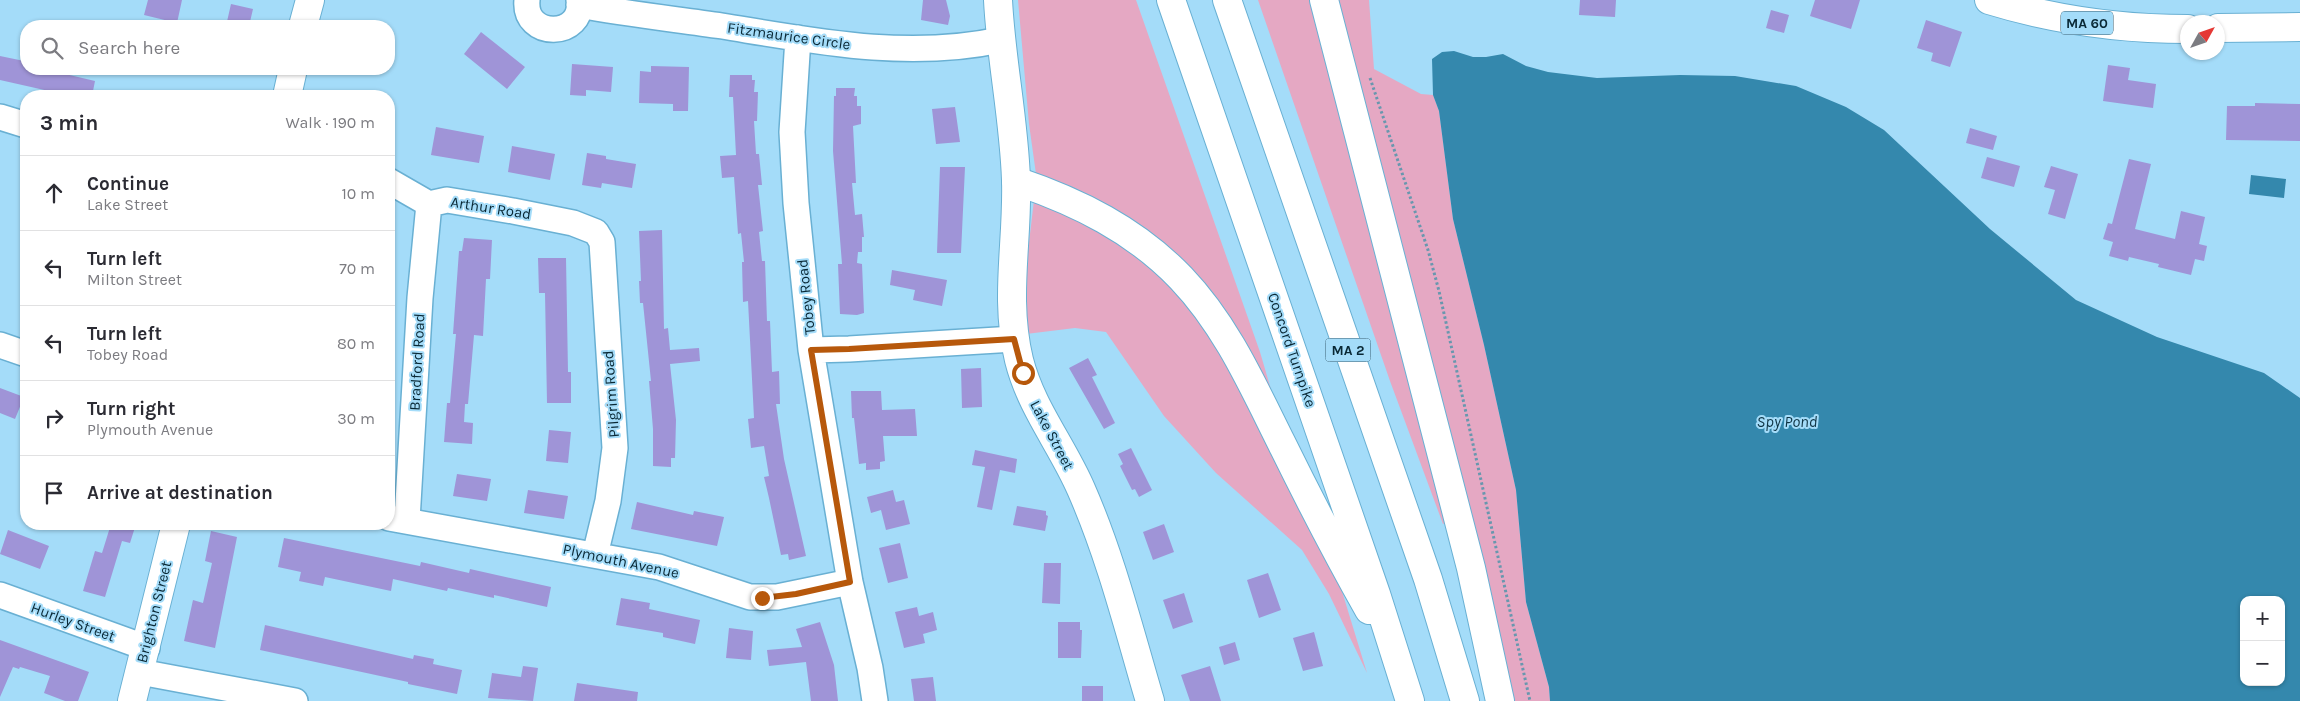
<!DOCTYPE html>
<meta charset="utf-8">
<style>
body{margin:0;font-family:Karla,sans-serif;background:#f2f2f3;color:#2b2b33}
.controls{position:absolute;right:15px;bottom:15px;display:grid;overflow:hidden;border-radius:10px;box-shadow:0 1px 4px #0004}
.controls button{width:45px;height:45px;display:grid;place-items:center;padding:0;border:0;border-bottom:1px solid #e1e1e2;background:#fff;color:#2b2b33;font:25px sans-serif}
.compass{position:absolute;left:2180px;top:15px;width:45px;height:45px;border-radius:50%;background:#fff;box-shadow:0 1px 4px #0004;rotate:50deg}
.stop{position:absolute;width:15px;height:15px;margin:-11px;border:4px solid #b7580b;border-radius:50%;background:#fff}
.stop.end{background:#b7580b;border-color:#fff;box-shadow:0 1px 5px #0008}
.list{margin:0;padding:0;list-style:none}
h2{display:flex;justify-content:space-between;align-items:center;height:65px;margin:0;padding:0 20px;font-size:21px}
h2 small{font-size:16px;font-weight:400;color:#7c7c81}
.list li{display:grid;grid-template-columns:32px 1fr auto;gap:15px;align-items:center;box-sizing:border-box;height:75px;padding:0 20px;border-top:1px solid #e1e1e2}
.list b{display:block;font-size:19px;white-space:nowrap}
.list p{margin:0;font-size:16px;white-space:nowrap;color:#7c7c81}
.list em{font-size:16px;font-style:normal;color:#7c7c81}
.icon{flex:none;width:28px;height:28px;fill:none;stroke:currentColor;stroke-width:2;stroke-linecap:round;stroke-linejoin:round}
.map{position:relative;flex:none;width:2300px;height:701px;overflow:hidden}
.search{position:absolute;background:#fff;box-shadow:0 1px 4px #0004;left:20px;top:20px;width:375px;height:55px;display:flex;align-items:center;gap:12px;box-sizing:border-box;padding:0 18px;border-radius:20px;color:#7c7c81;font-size:19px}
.panel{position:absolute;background:#fff;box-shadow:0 1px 4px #0004;left:20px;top:90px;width:375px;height:440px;border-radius:20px}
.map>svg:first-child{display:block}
.green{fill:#e5a8c3}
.water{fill:#3488ad;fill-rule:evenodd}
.building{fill:#9f94d7}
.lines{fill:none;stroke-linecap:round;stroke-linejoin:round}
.minor-casing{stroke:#69b0d3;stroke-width:28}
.major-casing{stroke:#69b0d3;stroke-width:30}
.highway-casing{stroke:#69b0d3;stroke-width:30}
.path{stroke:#6897ae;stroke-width:3;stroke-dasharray:2.5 2.5;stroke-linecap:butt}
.minor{stroke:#fff;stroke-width:25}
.major{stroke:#fff;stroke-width:28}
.highway{stroke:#fff;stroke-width:28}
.route{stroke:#b7580b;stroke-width:6}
.labels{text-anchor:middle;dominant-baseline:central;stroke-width:4;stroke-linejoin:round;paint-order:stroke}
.shield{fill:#a4dcf9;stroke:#385e70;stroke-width:1}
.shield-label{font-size:14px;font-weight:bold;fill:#092835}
.street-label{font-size:15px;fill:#092835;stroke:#a4dcf9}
.water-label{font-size:16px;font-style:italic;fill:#0f3444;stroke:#a4dcf9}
</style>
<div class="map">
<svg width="2300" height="701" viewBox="0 0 2300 701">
<rect width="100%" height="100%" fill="#a4dcf9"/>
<path class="green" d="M1018,0H1136L1260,352L1272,393L1208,292L1036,174L1029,124Z
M1258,0H1314L1448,522L1443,524L1390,381Z
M1335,0H1369L1374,69L1421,94L1433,95L1439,111L1453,219L1484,345L1516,490L1526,602L1549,687L1550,701H1510L1440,407L1365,103Z
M1034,200L1094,220L1170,279L1217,338L1337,575L1367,673L1329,594L1302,550L1216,473L1164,416L1106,332L1075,328L1026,334V268Z"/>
<path class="water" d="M1454,51L1473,57H1486L1503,54L1526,66L1548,72L1597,78L1680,75L1735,76L1796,86L1846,107L1884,130L1990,229L2076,300L2157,337L2264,373L2300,398V701H1550L1549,687L1526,602L1516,490L1484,345L1453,219L1439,111L1433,95L1432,59L1442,52ZM2244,600H2281V682H2244Z
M2251,175L2286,179L2284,198L2249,194Z"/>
<path class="building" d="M148,0H182L177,23L144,15Z
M923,0H946L950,16L948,25L921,20Z
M1580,0H1616L1615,17L1579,15Z
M1815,0H1860L1851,29L1810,16Z
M231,4L253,9L249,26H226Z
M1771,10L1789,15L1784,33L1766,28Z
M1926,20L1962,32L1950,67L1931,61L1933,53L1917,48Z
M481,32L525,67L507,89L464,54Z
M0,56L24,61L26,69H44L95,81L92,96H71L0,80Z
M572,64L613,67L611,92L586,90V96L570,95Z
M2108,65L2130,68L2128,80L2156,84L2153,108L2103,101Z
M651,66L689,67L688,111H673V104L639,103L640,71L651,72Z
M730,75H752V80H755L754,92H758L757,121H754L756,154H759L762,185H758L763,231L759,232L762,261H765L767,321H770L772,372L779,371L780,404H776L784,459L806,556L789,560L788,554L781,555L769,498L764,477L769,476L764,446L751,448L748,419L754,418L748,301L743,302L742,262H744L741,233L738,234L734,177L722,178L720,156L736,155L733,97H729Z
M836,88H855L854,96H857V106H861V124L853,126L856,183H852L855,215L862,214L864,237H862V252H858L857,263L862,264L864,313L857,315L840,314L838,264H842L833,151L834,96H836Z
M2255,103L2300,104V141L2226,140L2227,106H2255Z
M955,107L960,142L936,144L932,109Z
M436,127L484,136L479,163L431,155Z
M1970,128L1997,136L1993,150L1966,143Z
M512,146L555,154L550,180L508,172Z
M587,153L606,156V159L636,164L632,188L602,183L601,188L582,185Z
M1987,157L2020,166L2014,187L1981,178Z
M2129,159L2151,164L2135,229L2175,239L2181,211L2205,217L2199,244L2207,246L2204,261L2195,259L2191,275L2158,267L2159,264L2129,257L2128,261L2109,256L2113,242L2103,239L2108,223L2112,224Z
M2051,166L2078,174L2065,219L2048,214L2055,190L2044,187Z
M940,167H965L961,253H937Z
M662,230L664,329L668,328L670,350L699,348L700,361L670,364L676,420L675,458H671V467L653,466V429L649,381H651L643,303H640L639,281H641L639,231Z
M464,238L492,240L490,279H486L483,336L474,335L468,404H465L464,422L473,423L472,444L444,442L447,403H450L456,334H453L459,251H462Z
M538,258H566L568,372H571V403H547L545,293H539Z
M892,270L947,280L942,306L913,300L915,290L890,285Z
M1088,358L1097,375L1092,377L1115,423L1104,429L1069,368Z
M981,368L982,407L962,408L961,369Z
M0,388L24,397L15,419L0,413Z
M851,391H881L882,410L915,409L917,436H883L885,461L880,462V469L866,470V463L859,464L854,418H852Z
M549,430L571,432L568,463L546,461Z
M1131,448L1152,490L1139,497L1135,489L1132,490L1120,466L1123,464L1118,454Z
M975,450L1017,459L1015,473L1000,470L992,510L977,507L985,467L972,465Z
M457,474L491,479L487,501L453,496Z
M528,490L568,496L564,519L524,513Z
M893,490L896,502L904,500L910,524L886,530L881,510L871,513L867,497Z
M637,502L693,515L694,511L724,517L717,546L631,529Z
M1017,506L1046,511V515L1048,516L1045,531L1013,525Z
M111,524H136L130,543L122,541L105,597L83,591L95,551L102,553Z
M1164,524L1174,552L1153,560L1143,532Z
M8,530L49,546L40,569L0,554Z
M211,531L237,537L215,648L184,641L193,600L203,603L212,563L205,561Z
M284,538L420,566L421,562L469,573L470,569L551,587L547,607L494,595V598L448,588L447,591L393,579L391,591L325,577L323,586L299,581L301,572L278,567Z
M900,543L908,578L888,583L879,548Z
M1044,563H1061L1060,604L1042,603Z
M1268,573L1281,610L1259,618L1247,580Z
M1184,593L1193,622L1173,629L1163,600Z
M621,598L650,603L649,609L700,620L695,644L663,637V633L616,625Z
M917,607L919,616L933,612L937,630L923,634L925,643L904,648L895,612Z
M820,622L834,665L838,701H811L806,662L769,666L767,650L802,647L796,629Z
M1058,622H1080V630H1082L1081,658H1058Z
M265,625L413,659L414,655L434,659L433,664L462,670L457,694L408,684V682L260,650Z
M729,628L753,631L751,660L726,658Z
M1314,632L1323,666L1303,671L1293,638Z
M0,640L89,672L78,701H65L44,693L50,676L20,667L19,669L13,667L0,697Z
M1235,642L1240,660L1224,665L1219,647Z
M523,666L538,668L533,701L488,698L492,673L521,677Z
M1210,666L1221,701H1190L1181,675Z
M933,677L936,701H914L911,679Z
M577,683L638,692L637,701H574Z
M1082,686H1103V701H1082Z"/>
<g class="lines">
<defs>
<path id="minor" d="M527,0C523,40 585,38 579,0
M579,5C627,14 674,19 722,26C814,41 907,60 1000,40
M798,38L792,132L796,203L811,350L850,582L870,668L875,701
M0,117L26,125
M389,181L429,204L447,200L513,211L573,223L596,232L602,242L615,448L608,501L595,555
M0,345L26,354
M811,350L849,349L1014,339
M389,518L659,567L750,597H777L850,582
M407,520L420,298L429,204
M0,595L147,648
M140,672L295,701"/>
<path id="major" d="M998,0C1001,60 1014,119 1016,180C1018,242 1004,298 1019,360C1031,408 1062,445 1081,489C1111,557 1129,630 1150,701
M1989,0C2054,20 2120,29 2188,29
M303,26L310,0
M2218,28L2300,27
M287,96L293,69
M132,701L176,524"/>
<path id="highway" d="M1171,0L1376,594L1410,701
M1227,0L1428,579L1465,701
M1324,0L1471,568L1500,701
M1016,181C1078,202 1135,230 1181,278C1226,325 1252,384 1281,442C1309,499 1338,555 1369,610"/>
</defs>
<use href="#minor" class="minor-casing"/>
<use href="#major" class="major-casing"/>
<use href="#highway" class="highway-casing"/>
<path class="path" d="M1370,78L1428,250L1439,291L1530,701"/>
<use href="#minor" class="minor"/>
<use href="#major" class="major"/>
<use href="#highway" class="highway"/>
</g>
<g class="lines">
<path class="route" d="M762,598L796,594L850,582L811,350L849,349L1014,339L1023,373"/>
</g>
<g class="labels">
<g class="shield">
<rect x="2061" y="11.5" width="52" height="23" rx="4"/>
<rect x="1325.5" y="338.5" width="45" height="23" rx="4"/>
</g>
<g class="shield-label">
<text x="2087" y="23">MA 60</text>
<text x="1348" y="350">MA 2</text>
</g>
<g class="street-label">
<text transform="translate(789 36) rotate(8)">Fitzmaurice Circle</text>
<text transform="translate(491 208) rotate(9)">Arthur Road</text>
<text transform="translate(806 297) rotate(-96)">Tobey Road</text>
<text transform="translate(1292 350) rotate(71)">Concord Turnpike</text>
<text transform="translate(417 362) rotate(-87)">Bradford Road</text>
<text transform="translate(611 394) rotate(-94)">Pilgrim Road</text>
<text transform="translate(1052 435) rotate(62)">Lake Street</text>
<text transform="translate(621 561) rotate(12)">Plymouth Avenue</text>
<text transform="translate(154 612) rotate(-76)">Brighton Street</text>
<text transform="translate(73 622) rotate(20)">Hurley Street</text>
</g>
<g class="water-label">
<text x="1787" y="421">Spy Pond</text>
</g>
</g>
</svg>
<div class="controls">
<button>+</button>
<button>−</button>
</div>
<svg class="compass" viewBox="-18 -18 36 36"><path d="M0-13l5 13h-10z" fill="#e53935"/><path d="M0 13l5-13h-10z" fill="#7c7c81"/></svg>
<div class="stop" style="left:1023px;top:373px"></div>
<div class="stop end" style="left:762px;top:598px"></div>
<div class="search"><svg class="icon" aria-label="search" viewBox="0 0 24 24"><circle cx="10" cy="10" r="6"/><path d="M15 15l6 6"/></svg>Search here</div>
<section class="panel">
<h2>3 min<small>Walk · 190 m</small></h2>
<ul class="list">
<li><svg class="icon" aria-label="ahead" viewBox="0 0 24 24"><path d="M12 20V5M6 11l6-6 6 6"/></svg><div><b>Continue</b><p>Lake Street</p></div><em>10 m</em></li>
<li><svg class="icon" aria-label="left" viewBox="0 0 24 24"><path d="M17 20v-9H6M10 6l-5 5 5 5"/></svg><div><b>Turn left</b><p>Milton Street</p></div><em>70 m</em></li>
<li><svg class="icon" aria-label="left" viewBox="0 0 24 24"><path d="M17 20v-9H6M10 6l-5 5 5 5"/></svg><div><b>Turn left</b><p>Tobey Road</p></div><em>80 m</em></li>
<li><svg class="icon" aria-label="right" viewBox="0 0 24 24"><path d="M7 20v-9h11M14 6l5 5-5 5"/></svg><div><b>Turn right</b><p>Plymouth Avenue</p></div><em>30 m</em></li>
<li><svg class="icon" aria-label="arrive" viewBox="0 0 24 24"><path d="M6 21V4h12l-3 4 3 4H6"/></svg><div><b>Arrive at destination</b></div></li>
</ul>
</section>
</div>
